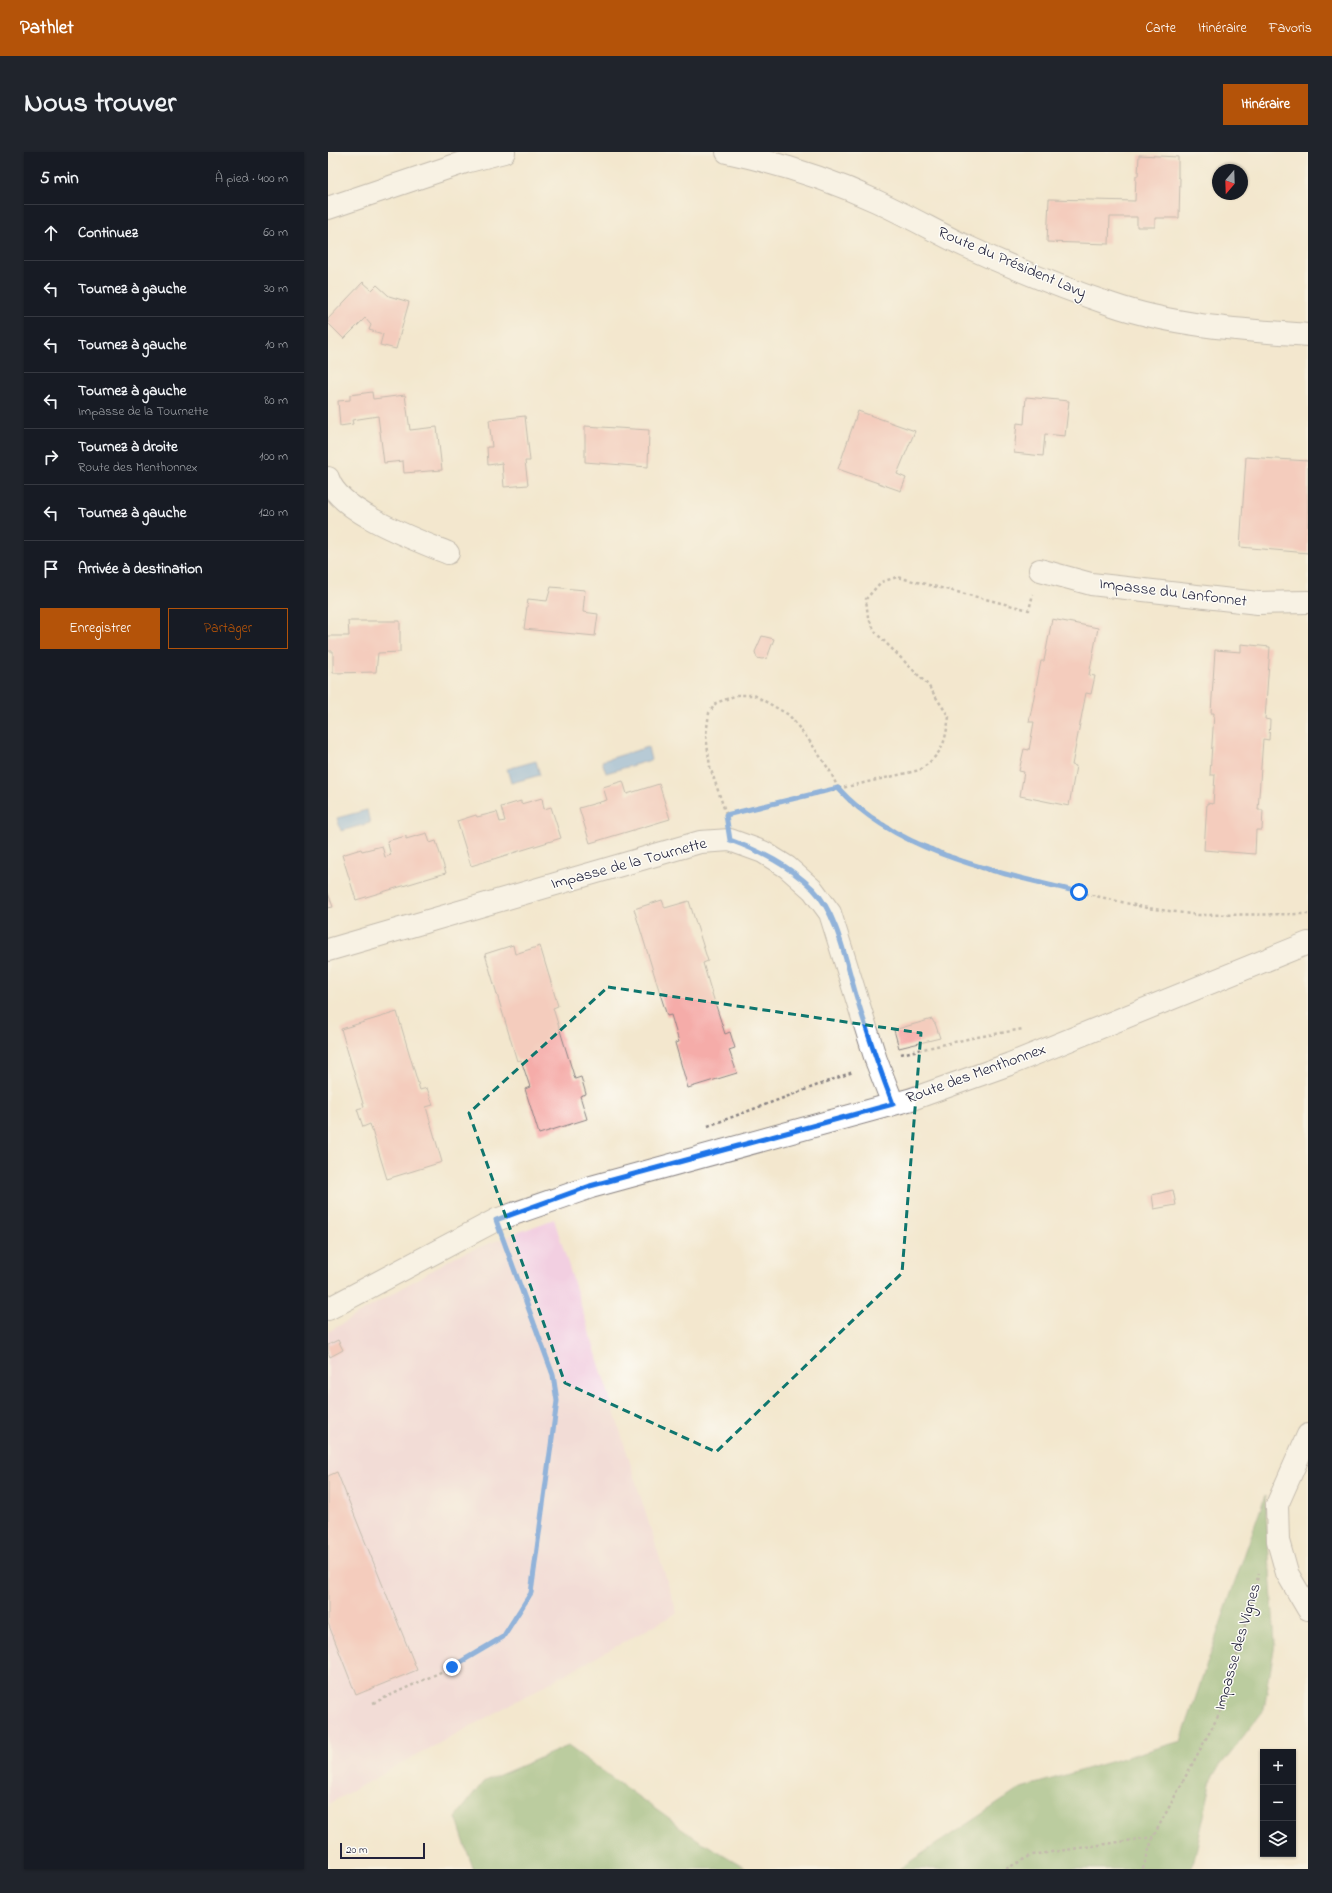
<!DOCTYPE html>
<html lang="fr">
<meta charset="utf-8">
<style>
body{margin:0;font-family:"Indie Flower",sans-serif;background:#20242c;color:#f1f3f6}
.controls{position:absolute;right:12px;bottom:12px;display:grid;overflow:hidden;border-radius:0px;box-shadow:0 1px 3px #0004}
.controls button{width:36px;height:36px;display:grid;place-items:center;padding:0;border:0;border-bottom:1px solid #363941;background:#171b24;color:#f1f3f6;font:20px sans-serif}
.compass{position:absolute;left:884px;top:12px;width:36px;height:36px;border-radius:50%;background:#171b24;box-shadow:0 1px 3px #0004;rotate:199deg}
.scale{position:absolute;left:12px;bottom:10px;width:85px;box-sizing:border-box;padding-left:4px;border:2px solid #22223b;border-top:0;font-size:11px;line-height:14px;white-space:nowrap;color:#22223b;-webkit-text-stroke:3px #fdfcf7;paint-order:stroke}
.stop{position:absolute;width:12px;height:12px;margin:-9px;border:3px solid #1a73e8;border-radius:50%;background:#fff}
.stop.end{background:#1a73e8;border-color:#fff;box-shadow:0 1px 4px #0008}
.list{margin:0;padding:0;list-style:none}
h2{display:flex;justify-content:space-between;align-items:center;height:52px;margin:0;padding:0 16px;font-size:17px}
h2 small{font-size:13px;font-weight:400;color:#9ea1a6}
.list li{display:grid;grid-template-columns:26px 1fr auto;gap:12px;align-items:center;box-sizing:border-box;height:56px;padding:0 16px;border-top:1px solid #363941}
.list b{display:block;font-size:15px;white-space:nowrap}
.list p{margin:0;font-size:13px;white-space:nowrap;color:#9ea1a6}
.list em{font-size:13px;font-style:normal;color:#9ea1a6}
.actions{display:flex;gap:8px;padding:12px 16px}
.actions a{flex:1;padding:9px 0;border:1px solid #b45309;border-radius:0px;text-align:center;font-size:14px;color:#b45309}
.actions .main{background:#b45309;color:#fff}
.icon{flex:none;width:22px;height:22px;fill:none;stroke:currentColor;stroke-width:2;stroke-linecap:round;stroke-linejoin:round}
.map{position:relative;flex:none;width:980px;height:1717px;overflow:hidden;border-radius:0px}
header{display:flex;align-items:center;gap:24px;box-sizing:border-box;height:56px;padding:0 20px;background:#b45309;color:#fff}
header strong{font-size:19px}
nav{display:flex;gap:22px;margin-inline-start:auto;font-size:14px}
.intro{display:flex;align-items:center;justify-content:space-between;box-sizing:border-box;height:96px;padding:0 24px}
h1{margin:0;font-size:28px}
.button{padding:10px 18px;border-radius:0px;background:#b45309;color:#fff;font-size:14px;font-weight:700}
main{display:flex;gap:24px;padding:0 24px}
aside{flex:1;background:#171b24;border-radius:0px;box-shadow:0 1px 3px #0004}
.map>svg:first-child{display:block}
.built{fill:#f2cfe1}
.forest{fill:#79ab66;stroke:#4e6650}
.water{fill:#70a7de;stroke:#49648c}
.building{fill:#f5aca9}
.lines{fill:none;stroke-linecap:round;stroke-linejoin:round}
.minor-casing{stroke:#8a8484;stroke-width:24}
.path{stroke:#8a8484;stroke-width:2.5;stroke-dasharray:3 3;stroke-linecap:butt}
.minor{stroke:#fff;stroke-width:22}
.route{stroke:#1a73e8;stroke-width:5}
.marked{fill:none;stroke:#0f766e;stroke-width:3;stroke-dasharray:8 5;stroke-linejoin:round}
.labels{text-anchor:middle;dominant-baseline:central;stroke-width:3;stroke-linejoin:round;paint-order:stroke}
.street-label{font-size:16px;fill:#22223b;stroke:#fdfcf7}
</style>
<header>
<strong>Pathlet</strong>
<nav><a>Carte</a><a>Itinéraire</a><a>Favoris</a></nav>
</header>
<div class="intro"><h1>Nous trouver</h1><a class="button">Itinéraire</a></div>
<main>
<aside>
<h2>5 min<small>À pied · 400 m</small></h2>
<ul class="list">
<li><svg class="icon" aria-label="ahead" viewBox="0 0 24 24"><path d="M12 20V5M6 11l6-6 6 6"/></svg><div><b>Continuez</b></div><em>60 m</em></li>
<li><svg class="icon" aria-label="left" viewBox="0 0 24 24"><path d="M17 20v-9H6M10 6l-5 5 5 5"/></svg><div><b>Tournez à gauche</b></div><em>30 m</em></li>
<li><svg class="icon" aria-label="left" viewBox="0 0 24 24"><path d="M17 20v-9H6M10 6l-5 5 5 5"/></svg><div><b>Tournez à gauche</b></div><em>10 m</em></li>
<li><svg class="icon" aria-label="left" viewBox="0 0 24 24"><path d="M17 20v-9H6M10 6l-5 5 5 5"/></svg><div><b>Tournez à gauche</b><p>Impasse de la Tournette</p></div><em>80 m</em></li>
<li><svg class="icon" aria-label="right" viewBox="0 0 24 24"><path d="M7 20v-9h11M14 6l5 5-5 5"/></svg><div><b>Tournez à droite</b><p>Route des Menthonnex</p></div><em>100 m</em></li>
<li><svg class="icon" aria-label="left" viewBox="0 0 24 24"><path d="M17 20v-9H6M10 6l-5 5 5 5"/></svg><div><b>Tournez à gauche</b></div><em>120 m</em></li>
<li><svg class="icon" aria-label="arrive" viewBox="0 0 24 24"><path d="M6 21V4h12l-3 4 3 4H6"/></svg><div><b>Arrivée à destination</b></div></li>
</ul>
<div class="actions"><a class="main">Enregistrer</a><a>Partager</a></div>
</aside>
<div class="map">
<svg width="980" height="1717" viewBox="0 0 980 1717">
<rect width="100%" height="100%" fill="#fdfcf7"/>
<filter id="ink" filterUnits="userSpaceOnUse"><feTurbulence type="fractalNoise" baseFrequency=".025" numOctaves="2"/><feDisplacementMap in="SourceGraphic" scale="8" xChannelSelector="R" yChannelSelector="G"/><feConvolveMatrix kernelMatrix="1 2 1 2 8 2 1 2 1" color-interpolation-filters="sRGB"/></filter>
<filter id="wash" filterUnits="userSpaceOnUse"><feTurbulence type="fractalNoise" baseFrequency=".012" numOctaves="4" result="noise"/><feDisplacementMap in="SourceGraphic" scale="16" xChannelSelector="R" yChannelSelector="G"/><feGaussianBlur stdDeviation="0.9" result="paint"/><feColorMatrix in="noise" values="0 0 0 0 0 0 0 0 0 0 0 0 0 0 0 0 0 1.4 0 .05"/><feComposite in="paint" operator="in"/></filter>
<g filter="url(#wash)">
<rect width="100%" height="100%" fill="#f3e7ce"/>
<path class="built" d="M226,1067L349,1461L0,1652V1180L128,1104Z"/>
<path class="forest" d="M937,1344L947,1491L936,1558L885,1623L866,1709L862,1717H571L693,1636L853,1589L895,1464Z
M240,1594L369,1687L420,1717H145L128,1665L155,1630Z"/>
<path class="water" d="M320,595L323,608L278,621L274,609Z
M208,609L212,623L183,631L179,617Z
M39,658L42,671L13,679L9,666Z"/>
<g id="blocks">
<path class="building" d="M811,3L850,5V25L852,26L851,66H827V75H809V65H782L781,92L719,90L721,47L807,49L808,24H810Z
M35,130L44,138L49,133L61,144L81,150L68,197L52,193L55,182L41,178L43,173L37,166L16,187L0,171V167Z
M44,240L45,247L77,243L82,278L109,275L114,318L76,321L75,309L56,311L50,264L24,268L25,272L12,274L10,249L22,248V243Z
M698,245L741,249L737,284L717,282L715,304L686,301L689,271L696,272Z
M530,259L587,279L569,322L578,326L573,339L510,317Z
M197,264L202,309H197L200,333L176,335L174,311L160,313L159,295H164L161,268Z
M257,274L321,278L320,315L257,310Z
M918,305L980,309V401L912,395Z
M223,435L257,438L255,460L270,462L267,484L196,477L200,447L219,449Z
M724,467L770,476L761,523L767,524L763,542L758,541L744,613L748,614L741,654L692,644L696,620L691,619L696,597L701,598L706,570H701L713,509H716Z
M20,469H72V500L50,501L48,520L5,521V499H0V484H21Z
M434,484L446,487L439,506L434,507L429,506L427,500Z
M913,492L942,495L937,567L942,568L941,588L935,587L930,658H935L934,678H928L927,702L876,698L879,651L885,652L887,623H882L886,561H883L887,498L913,500Z
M295,629L299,642L331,632L342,667L262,691L251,656L279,648L275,635Z
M214,646L216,657L223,655L233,686L143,714L129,669L148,663L149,665L169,660L172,670L177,669L173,655L193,649V652Z
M99,681L102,691L108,689L118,721L28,748L14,703L33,697L34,699L54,694L57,705L63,703L59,689L78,684V687Z
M0,741L5,755L0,756Z
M334,748L337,756L361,749L380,809L375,811L382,835L397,882L402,880L407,896L401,898L409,921L360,936L347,891L351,890L343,863L339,864L306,757Z
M185,793L187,802L212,794L230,854L225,856L247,927L253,925L258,942L252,944L259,967L211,982L197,937L202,935L193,908L189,909L157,802Z
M69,860L92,938L99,936L105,953L98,955L114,1010L59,1027L42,972L35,975L29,957L36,955L13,877Z
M604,867L606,871H607L612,886L571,896L566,878Z
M845,1038L848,1053L826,1057L824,1043Z
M10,1188L15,1198L2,1205L0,1200V1193Z
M9,1320L89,1518L28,1543L0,1471V1324Z"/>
</g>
</g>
<g filter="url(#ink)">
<use href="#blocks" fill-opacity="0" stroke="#8a8484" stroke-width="1"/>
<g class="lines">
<defs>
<path id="minor" d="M399,0C450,11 501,27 548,49C576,62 603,77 631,91C680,114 731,135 782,152C845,174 914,178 980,183
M0,56L137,10L176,0
M0,326C10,360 89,388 120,401
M712,418L763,432L930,451L980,450
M0,798L372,690L402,688L435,700L459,715L485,738L502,761L548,908L565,952
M0,1157L168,1068L263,1035L584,947L682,912L980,791
M980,1283L949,1353L950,1389L959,1421L980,1457"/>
</defs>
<use href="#minor" class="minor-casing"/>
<path class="path" d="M405,661L592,618C616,599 616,594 621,565L600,533L548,481L540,465L538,447L553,430L569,425L701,458L705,442
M398,662L382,615L378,583L381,561L388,551L409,543H426L461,563L483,591L502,619L510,636L524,652L577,686L658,718L819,756L870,763L980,762
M573,902L644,886L695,877
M380,974L525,920
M45,1551L124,1515L175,1485L203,1441L229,1249L225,1223L177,1093
M678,1717L704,1703L825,1685
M815,1717L825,1685L895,1555L931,1421"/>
<use href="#minor" class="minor"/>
</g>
</g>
<g class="lines" filter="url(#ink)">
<path class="route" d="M124,1515L175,1485L203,1441L229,1249L225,1223L168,1068L262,1034L565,952C551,916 539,880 528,843C518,810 509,761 485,737C460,713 434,700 402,688L398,663L510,636C567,700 671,721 751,740"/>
</g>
<path d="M0 0H980V1717H0ZM280,835L593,881L574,1121L388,1300L237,1231L141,961Z" fill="#f3e7ce" fill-opacity=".55" fill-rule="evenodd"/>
<path class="marked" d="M280,835L593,881L574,1121L388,1300L237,1231L141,961Z"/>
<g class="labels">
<g class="street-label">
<text transform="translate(684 111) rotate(23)">Route du Président Lavy</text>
<text transform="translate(845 441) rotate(7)">Impasse du Lanfonnet</text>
<text transform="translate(301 712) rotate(-15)">Impasse de la Tournette</text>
<text transform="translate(648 922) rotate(-20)">Route des Menthonnex</text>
<text transform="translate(910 1495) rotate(-74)">Impasse des Vignes</text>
</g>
</g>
</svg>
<div class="controls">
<button>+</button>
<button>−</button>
<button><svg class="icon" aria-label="layers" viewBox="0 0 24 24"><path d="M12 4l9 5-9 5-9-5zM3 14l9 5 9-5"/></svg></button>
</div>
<svg class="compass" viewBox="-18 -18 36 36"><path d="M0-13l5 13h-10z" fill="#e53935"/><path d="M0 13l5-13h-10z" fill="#9ea1a6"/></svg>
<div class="scale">20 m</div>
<div class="stop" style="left:751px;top:740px"></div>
<div class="stop end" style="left:124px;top:1515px"></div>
</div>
</main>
